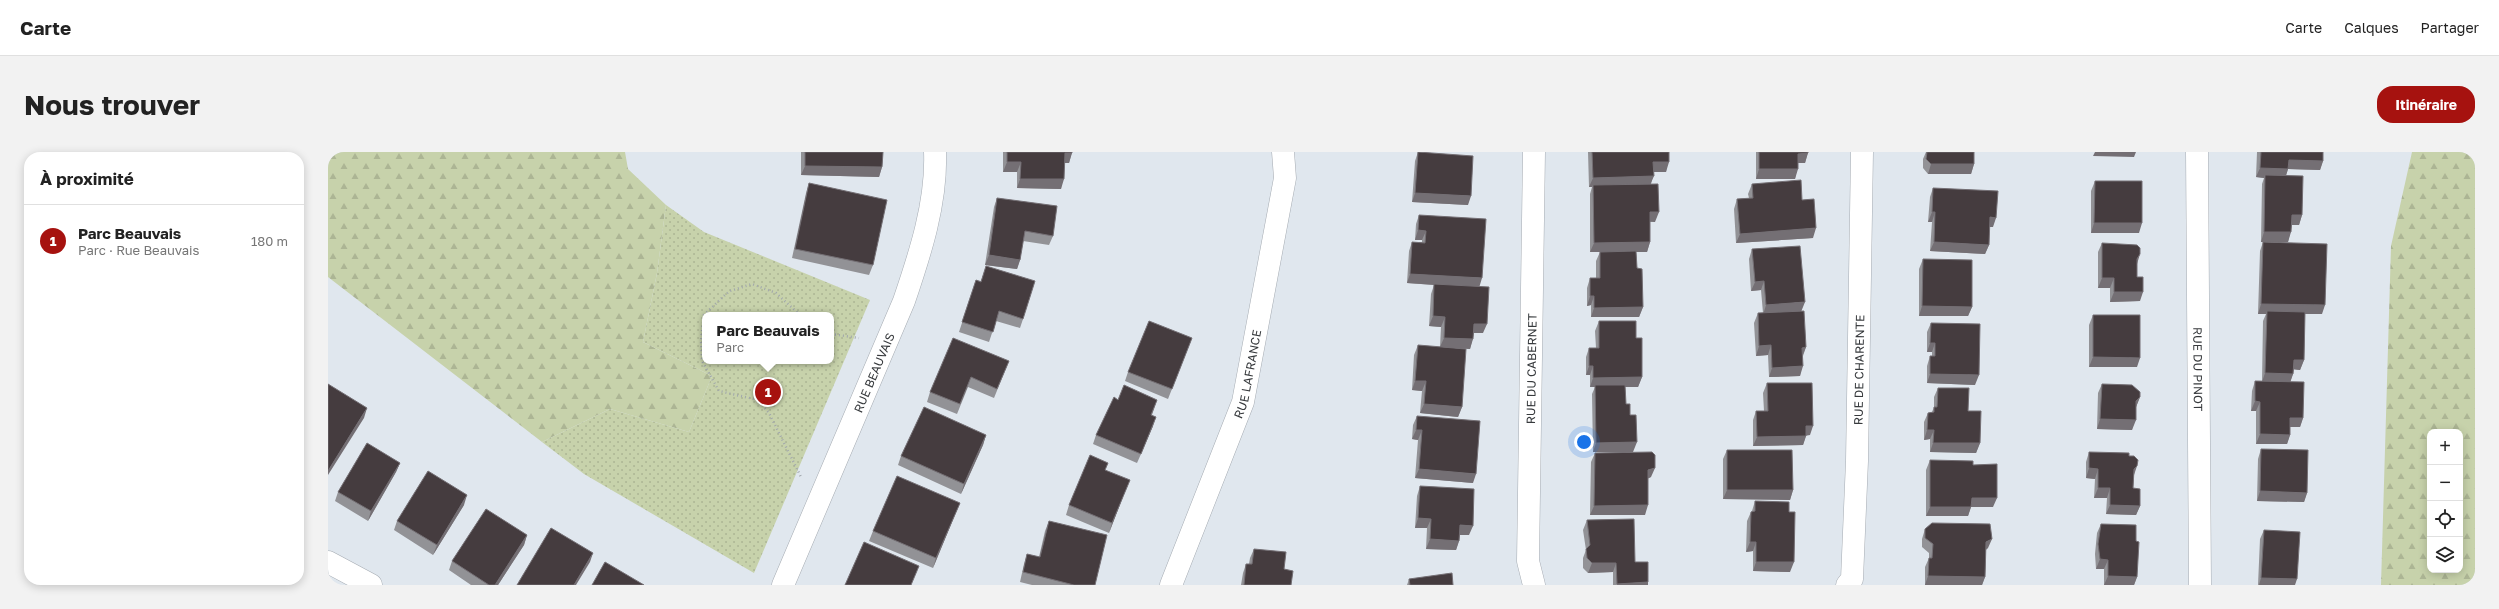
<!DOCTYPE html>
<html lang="fr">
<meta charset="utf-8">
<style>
body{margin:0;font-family:"Golos Text",sans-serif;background:#f2f2f2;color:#222}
.controls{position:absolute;right:12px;bottom:12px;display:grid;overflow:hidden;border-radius:8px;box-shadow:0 2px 10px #0003}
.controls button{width:36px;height:36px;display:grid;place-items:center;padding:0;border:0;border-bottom:1px solid #e0e0e0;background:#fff;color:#222;font:20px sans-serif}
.you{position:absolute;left:1256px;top:290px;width:14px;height:14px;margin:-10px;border:3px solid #fff;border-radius:50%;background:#1a73e8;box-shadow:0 0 0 6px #1a73e833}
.badge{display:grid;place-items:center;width:26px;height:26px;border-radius:50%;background:#a6120f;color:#fff;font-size:13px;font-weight:700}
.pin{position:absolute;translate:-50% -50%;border:2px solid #fff;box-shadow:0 1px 4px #0006}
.popup{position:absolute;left:374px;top:160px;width:132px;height:52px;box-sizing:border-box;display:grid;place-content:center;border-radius:8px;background:#fff;filter:drop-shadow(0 1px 3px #0005);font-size:13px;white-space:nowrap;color:#767676}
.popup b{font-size:15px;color:#222}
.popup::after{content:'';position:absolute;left:50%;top:100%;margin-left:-8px;border:8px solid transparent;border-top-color:#fff}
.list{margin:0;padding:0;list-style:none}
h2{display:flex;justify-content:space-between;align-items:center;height:52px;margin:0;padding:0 16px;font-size:17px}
h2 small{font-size:13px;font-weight:400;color:#767676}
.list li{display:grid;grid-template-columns:26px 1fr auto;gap:12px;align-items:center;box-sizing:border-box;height:72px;padding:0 16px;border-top:1px solid #e0e0e0}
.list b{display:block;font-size:15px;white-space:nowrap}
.list p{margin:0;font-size:13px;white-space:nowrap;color:#767676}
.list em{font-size:13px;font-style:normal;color:#767676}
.icon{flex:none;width:22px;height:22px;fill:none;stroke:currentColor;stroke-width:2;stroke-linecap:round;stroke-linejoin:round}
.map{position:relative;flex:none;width:2147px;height:433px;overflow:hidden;border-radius:16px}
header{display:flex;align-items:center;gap:24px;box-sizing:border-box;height:56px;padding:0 20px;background:#fff;border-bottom:1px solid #e0e0e0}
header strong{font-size:19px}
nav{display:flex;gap:22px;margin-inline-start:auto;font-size:14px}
.intro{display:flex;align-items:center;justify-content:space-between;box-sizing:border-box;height:96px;padding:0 24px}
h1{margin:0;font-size:28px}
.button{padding:10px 18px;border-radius:16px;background:#a6120f;color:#fff;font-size:14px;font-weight:700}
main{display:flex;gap:24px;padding:0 24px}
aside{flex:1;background:#fff;border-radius:16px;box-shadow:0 2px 10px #0003}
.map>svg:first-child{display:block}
.forest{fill:url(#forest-firs);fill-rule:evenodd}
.park{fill:url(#park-dots);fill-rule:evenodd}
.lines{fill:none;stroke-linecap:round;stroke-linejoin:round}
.minor-casing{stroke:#a5abb2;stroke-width:23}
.path{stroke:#a1a7ac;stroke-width:2.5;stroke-dasharray:1 3;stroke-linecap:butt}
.minor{stroke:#fff;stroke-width:22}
.wall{fill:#929296}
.shaded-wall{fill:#746f74}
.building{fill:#453c3f;stroke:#746f74}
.labels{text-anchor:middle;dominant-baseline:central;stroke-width:4;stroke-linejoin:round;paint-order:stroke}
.street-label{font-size:12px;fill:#373a3d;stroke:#fff}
</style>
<header>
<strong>Carte</strong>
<nav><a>Carte</a><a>Calques</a><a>Partager</a></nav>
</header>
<div class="intro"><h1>Nous trouver</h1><a class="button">Itinéraire</a></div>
<main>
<aside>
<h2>À proximité<small></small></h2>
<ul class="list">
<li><span class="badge">1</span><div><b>Parc Beauvais</b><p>Parc · Rue Beauvais</p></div><em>180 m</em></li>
</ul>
</aside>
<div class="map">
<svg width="2147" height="433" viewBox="0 0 2147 433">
<defs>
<pattern id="forest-firs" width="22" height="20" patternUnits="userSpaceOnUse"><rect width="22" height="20" fill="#c7d2ab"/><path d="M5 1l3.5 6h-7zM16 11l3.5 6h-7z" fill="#acb594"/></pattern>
<pattern id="park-dots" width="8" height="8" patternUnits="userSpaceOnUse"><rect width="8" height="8" fill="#c7d2ab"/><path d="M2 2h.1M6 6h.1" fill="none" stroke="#acb594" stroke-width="1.8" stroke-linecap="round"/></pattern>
</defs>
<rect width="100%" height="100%" fill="#e0e7ee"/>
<path class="forest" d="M0,0H297L300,17L338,53L329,121L315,190L384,224L361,280L282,257L214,290L0,125Z
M2084,0H2147V433H2053L2063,94ZM2102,280H2132V418H2102Z"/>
<path class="park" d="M338,53L376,80L542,148L426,421L256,322L214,290L282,257L361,280L384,224L315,190L329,121ZM377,163H503V209H377Z"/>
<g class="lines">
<defs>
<g id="minor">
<path id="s1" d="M1869,0L1872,433"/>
<path d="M0,410L43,433"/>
<path id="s2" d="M455,433L576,149C592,102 609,50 607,0"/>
<path id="s3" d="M843,433L915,250L957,26L955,0"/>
<path id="s4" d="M1206,433L1200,409L1206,0"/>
<path id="s5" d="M1519,433L1524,427L1529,309L1534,0"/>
</g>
</defs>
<use href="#minor" class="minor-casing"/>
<path class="path" d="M472,163L448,141L424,132L402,139L397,143L376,163L373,188L374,209L391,239L430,248L441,261L473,325
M503,182L531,186"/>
<use href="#minor" class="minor"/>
</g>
<path class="wall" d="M473,0H555L554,15L551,25L473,23Z
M675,0H744L741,11H736L733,37L689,36V20H675Z
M1090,0L1140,53L1084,50L1087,9Z
M1260,0H1341L1338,20H1326L1323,32L1327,70H1322V90L1319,100H1308L1309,116L1315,155L1311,165H1263V153L1259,154V136L1262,126H1268V109L1272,100H1262V42L1264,35H1261Z
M1428,0H1480L1477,11H1470L1467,27H1428Z
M1598,0H1646V12L1643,22H1600L1595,16V7Z
M1929,0H1995V9L1992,18L1960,17L1958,23L1974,63L1971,73H1964L1960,90H1933L1934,32L1936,26L1928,25Z
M1767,29L1811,81H1763V39Z
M481,31L545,113L541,123L464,106L478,41Z
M1424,32L1474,48L1485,86L1408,91L1406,57L1409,47L1421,46L1420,42Z
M1605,36L1665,75H1661V93L1657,102L1602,99L1604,70H1600L1602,45Z
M669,46L725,84L721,93L695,89L692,108L689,117L657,113L666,55Z
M1091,63L1151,135L1155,181H1146L1142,197L1112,195L1113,175L1101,174L1103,142L1106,133L1079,131L1081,99L1084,90H1094V88H1087L1088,72Z
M1935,90L1994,162H1977L1976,208L1972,218L1966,217L1965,222L1962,230L1975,266L1972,275H1962V283L1959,292H1928V259H1923L1924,239L1927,229H1934L1935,169L1938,162H1930L1932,99Z
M1774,91L1809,112V125L1812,149L1782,150V136H1770V100Z
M1424,97L1473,159L1478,195L1475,204L1472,224L1441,225L1440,203L1428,204L1426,171L1430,161H1435L1433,138L1423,139L1421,107Z
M1595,107L1644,155L1640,164H1591V117Z
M658,114L695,167L692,176L668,169L661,190L631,180L648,128L653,129Z
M1765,163L1809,215H1761V173Z
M1271,169L1308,186L1314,225L1310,235H1297L1298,252L1302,263L1305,300H1265L1264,242L1267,235H1262V223H1258V205L1261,196H1268L1267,179Z
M1603,171L1647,233L1599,231V214L1602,204H1604V200H1599V180Z
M864,186L840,247L797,229L800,220Z
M1090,193L1134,255L1130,265L1092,261L1094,239L1084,238L1086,203Z
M681,209L666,246L640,235L629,262L599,250L602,240Z
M1439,231L1482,283L1478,284L1475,293L1425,294V268L1428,259H1436L1435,241Z
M1774,232L1812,245L1808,255L1804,278L1769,277L1770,241Z
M1610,236L1640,259L1652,291L1648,301L1602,300V287L1596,288V270L1600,261L1604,260L1606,255V245Z
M790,248H829L824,263L825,274L809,311L765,292L768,283Z
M1089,264L1145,331L1087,326L1090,288L1084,287L1085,273Z
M658,283L655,293L633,342L570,313L573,304Z
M1933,297L1979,341L1976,350L1929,349L1930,307Z
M1399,298L1465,338L1462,348L1395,347V307Z
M1761,300L1806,323L1805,336L1812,354L1808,363L1778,362L1779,346H1766L1767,327L1758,326V310Z
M1267,301L1323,325L1320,326L1317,363H1262L1263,310Z
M1602,308L1645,313L1665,355H1643L1640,364H1598V318Z
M72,311L68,320L40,369L7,349L10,340Z
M778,318L798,337L781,381L738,363L741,353Z
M1092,334L1141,383H1132L1131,389L1128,398L1098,397L1099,376H1087L1089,344Z
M1427,349L1462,420L1425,419V399L1418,400L1419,369L1423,360L1424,359Z
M632,351L605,416L541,389L545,379Z
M136,353L105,403L66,378L69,369Z
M1259,368L1307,410L1320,433H1285V420L1260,421L1255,416V406L1258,398L1255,378Z
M721,369L767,433H704L692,430L696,412L699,402L711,405L717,379Z
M1773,372L1808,389L1809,425L1806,433H1776V417H1768L1767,402L1769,381Z
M1597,377L1660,396L1658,398L1657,425L1654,433H1597V415L1601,406V401L1594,395V387Z
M1936,378L1967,433H1930L1932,387Z
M199,383L196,393L170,433H143L121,418L124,409Z
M926,397L963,433H913L915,421L918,412H921L922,406Z
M1081,427L1125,433H1079Z"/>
<path class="shaded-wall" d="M1767,0H1808L1806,5L1765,4Z
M737,1H744L741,11H733Z
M1480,1L1477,11H1467L1470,2Z
M1961,8L1995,9L1992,18L1960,17L1957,27L1937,23L1936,26L1928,25L1932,16Z
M679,10H693L689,20H675Z
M1325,10H1341L1338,20H1322Z
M1603,12H1646L1643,22H1600Z
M477,14L554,15L551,25L473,23Z
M1431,17H1470L1467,27H1428Z
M1326,24L1322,33H1265L1264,35H1261L1265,26Z
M692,27H736L733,37L689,36Z
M1087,41L1143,44L1140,53L1084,50Z
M1322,60H1331L1327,70L1318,69Z
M1604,60H1607L1604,70H1600Z
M1964,63H1974L1971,73H1961Z
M1662,65L1668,66L1665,75H1658Z
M1766,71H1814L1811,81H1763Z
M1488,76L1485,86L1408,91L1412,82Z
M1090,78L1098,79L1094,88H1087Z
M1936,80H1963L1960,90H1933Z
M1322,90L1319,100H1262L1266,91Z
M1606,90L1661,93L1657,102L1602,99Z
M1812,102L1809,112V107Z
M661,103L692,108L689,117L657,113Z
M1082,122L1154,126L1151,136L1079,131Z
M1774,126H1786L1782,136H1770Z
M1436,129L1433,138L1423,139L1427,130Z
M1786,140H1815L1812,149L1782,150Z
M1262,144H1266L1263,153L1259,154Z
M1477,150L1473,160L1435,163L1438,153Z
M1933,152L1997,153L1994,162H1939V159L1938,162H1930Z
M1594,154L1644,155L1640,164H1591Z
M1315,155L1311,165H1263L1266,156Z
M1105,164L1117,165L1113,175L1101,174Z
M1146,172H1159L1155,181H1143Z
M1116,186L1145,187L1142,197L1112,195Z
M1602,191H1607L1604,200H1599Z
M1443,193L1440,203L1428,204L1431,194Z
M1478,195L1474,205V196Z
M1765,205L1812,206L1809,215H1761Z
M1966,208H1976L1972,218L1962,217Z
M1261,214H1265L1262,223H1258Z
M1475,214L1472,224L1441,225L1444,216Z
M1937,221L1965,222L1962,231L1934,230Z
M1602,222L1651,223L1647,233L1599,231Z
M1314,225L1310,235H1267V233V235H1262L1265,226Z
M1087,229H1098L1094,239L1084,238Z
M1812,245L1808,255L1804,258L1808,249Z
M1927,249L1932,250L1928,259H1923Z
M1096,252L1134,255L1130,265L1092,261Z
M39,256L36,266L0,323V319Z
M828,265L825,274L809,311L813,302Z
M1962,266H1975L1972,275H1959Z
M1772,267L1808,268L1804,278L1769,277Z
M1478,274H1485L1482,283H1474Z
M1088,278H1094L1090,288L1084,287Z
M1599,278H1606L1602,287L1596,288Z
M1932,282L1962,283L1959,292H1928Z
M658,283L655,293L633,342L636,332Z
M1478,284L1475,293L1425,294L1429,285Z
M1309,290L1305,300H1265L1268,291Z
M1605,291H1652L1648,301L1602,300Z
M72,311L68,320L40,369L43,359Z
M1809,314L1806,323L1802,327L1806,317Z
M1327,316L1323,325L1317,328L1320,318Z
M1761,316L1770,317L1767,327L1758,326Z
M1091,317L1148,322L1145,331L1087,326Z
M802,328L798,337L781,381L784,371Z
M1770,336H1782L1779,346H1766Z
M1399,338H1465L1462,348L1395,347Z
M1932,339L1979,341L1976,350L1929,349Z
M139,343L136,353L105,403L109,393Z
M1644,346H1669L1665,355H1643L1640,364H1598L1602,355Z
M632,351L628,360L605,416L608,406Z
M1320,353L1317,363H1262L1266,354Z
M1782,353L1812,354L1808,363L1778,362Z
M1090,366L1103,367L1099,376H1087Z
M1132,373L1145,374L1141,383H1129Z
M199,383L196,393L170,433H167Z
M1102,387L1131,389L1128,398L1098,397Z
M1664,387L1660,396L1654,399L1658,390Z
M1422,390H1428L1425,399L1418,400Z
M265,401L262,410L248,433H246Z
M1772,407L1780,408L1776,417H1768Z
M1428,410H1466L1462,420L1425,419Z
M1264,411H1288L1285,420L1260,421Z
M1600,424L1657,425L1654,433H1597Z
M1780,424L1809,425L1806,433H1776Z
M1933,426L1969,427L1967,433H1931Z
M1320,430V433H1289V432Z"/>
<path class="building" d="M477,0H555L554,15L477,14Z
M679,0H744V1H737L736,27H692L693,10H679Z
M1090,0L1145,4L1143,44L1087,41Z
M1264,0H1341V10H1325L1326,24L1265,26Z
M1431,0H1480V1L1470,2V17H1431Z
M1599,0H1646V12H1603L1598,7Z
M1933,0H1995V9L1961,8L1960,17L1932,16Z
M1937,23L1975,24L1974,63H1964L1963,80H1936Z
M1473,28L1474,48L1486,47L1488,76L1412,82L1409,47L1425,46L1424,32Z
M1767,29H1814V71H1766Z
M481,31L559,48L545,113L467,97Z
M1330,32L1331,60H1322V90L1266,91L1265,33Z
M1605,36L1670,39L1668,66L1662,65L1661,93L1606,90L1607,60H1604Z
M669,46L729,54L725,84L697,79L692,108L661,103Z
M1091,63L1158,67L1154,126L1082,122L1084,90L1097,91L1098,79L1090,78Z
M1935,90L1999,92L1997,153L1933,152Z
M1774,91L1809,93L1812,96V102L1809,107V125H1815V140H1786V126H1774Z
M1472,94L1477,150L1438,153L1436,129L1427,130L1424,97Z
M1308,99L1309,116L1314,117L1315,155L1266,156V144H1262V126H1272V100Z
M1595,107L1644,108V155L1594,154Z
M658,114L707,129L695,167L671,159L665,180L634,170L648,128L653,130Z
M1106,132L1161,135L1159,172H1146L1145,187L1116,186L1117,165L1105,164Z
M1476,159L1478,195L1474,196L1475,214L1444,216L1443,193L1431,194L1430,161Z
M1939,159L1977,160L1976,208H1966L1965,222L1937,221Z
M1765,163H1812V206L1765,205Z
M821,169L864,186L844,237L800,220Z
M1271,169H1308V186H1314V225L1265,226V214H1261V196H1271Z
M1603,171L1652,172L1651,223L1602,222V204H1607V191H1602Z
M625,186L681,209L669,237L643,225L632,252L602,240Z
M1090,193L1138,197L1134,255L1096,252L1098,229H1087Z
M1927,229L1976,230L1975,266H1962V283L1932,282V250L1927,249Z
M1439,231H1484L1485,274H1478V284L1429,285L1428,259H1440Z
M0,232L39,256L0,319Z
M1774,232L1804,233L1812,240V245L1808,249V268L1772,267Z
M796,233L829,248L823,263L828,265L813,302L768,283L786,245L790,248Z
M1267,233H1297L1298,252H1302V263H1308L1309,290L1268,291Z
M1610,236H1641L1640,259H1653L1652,291H1605L1606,278H1599L1600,261L1606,260V255H1609Z
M596,255L658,283L636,332L573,304Z
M1089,264L1152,269L1148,322L1091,317L1094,278H1088Z
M39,291L72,311L43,359L10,340Z
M1933,297L1980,298L1979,341L1932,339Z
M1399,298H1464L1465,338H1399Z
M1324,300L1327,303V316L1320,318V353L1266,354L1267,301Z
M1761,300L1801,301V304H1806L1810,308L1809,314L1806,317L1805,336L1812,337V354L1782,353V336H1770V317L1761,316Z
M762,303L780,311L777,318L802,328L784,371L741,353Z
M1602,308L1645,309V313L1669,312V346H1644L1643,355H1602Z
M100,319L139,343L109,393L69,369Z
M569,324L632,351L608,406L545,379Z
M1092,334L1146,337L1145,374L1132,373L1131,389L1102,387L1103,367L1090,366Z
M1427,349L1461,350V360H1467L1466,410H1428V390H1422L1423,360L1427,359Z
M158,357L199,383L167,433H161L124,409Z
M1306,367L1307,410H1320V430L1289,432L1288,411H1264L1259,406L1258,397L1262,393L1259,368Z
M721,369L779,383L767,433H746L695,420L699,402L712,405Z
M1604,371L1662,372L1664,387L1658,390L1657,425L1600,424L1601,406H1604L1605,392L1597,386V377Z
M1773,372L1808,373V389L1811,390L1809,425L1780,424V408L1772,407L1770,392Z
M223,376L265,401L246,433H189Z
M1936,378L1972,380L1969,427L1933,426Z
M536,390L591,414L583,433H517Z
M926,397L958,400L956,417L965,419L963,433H916L918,412H924Z
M277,410L316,433H264Z
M1124,421L1125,433H1082L1081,427Z"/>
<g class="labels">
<g class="street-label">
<text stroke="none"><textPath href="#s4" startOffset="217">RUE DU CABERNET</textPath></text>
<text stroke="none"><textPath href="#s1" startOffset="217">RUE DU PINOT</textPath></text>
<text stroke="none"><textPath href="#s5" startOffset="217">RUE DE CHARENTE</textPath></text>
<text stroke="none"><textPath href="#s2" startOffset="231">RUE BEAUVAIS</textPath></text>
<text stroke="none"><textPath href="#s3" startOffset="225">RUE LAFRANCE</textPath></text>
</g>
</g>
</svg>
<div class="controls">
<button>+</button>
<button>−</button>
<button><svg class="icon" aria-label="locate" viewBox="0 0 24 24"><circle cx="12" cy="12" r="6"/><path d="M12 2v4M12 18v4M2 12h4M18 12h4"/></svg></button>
<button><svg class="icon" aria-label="layers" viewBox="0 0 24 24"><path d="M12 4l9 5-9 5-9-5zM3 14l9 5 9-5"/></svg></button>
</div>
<div class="you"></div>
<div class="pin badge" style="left:440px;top:240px">1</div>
<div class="popup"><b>Parc Beauvais</b>Parc</div>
</div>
</main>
